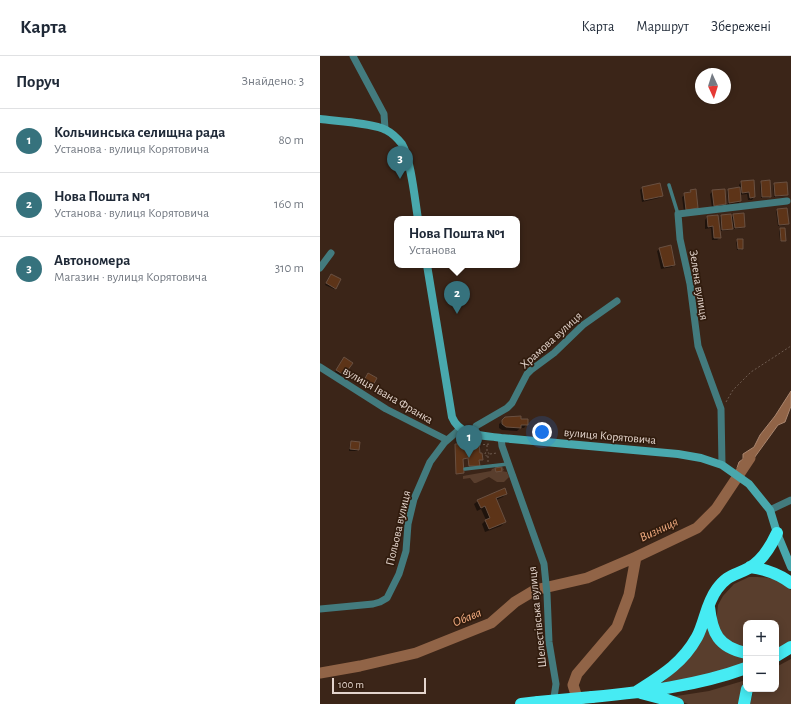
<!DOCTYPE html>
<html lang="uk">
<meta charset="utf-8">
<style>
body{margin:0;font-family:"Alegreya Sans",sans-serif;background:#f6f6f7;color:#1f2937}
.controls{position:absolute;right:12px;bottom:12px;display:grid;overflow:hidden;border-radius:8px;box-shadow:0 2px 10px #0003}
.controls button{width:36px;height:36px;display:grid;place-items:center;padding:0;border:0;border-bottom:1px solid #e0e1e3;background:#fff;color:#1f2937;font:20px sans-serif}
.compass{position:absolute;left:375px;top:12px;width:36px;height:36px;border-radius:50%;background:#fff;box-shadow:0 2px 10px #0003;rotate:176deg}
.scale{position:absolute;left:12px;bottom:10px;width:94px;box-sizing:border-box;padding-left:4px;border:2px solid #e4d5cd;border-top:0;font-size:11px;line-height:14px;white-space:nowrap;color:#e4d5cd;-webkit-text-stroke:3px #311c0e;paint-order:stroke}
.you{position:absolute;left:222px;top:376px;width:14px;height:14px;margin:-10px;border:3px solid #fff;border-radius:50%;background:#1a73e8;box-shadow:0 0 0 6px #1a73e833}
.badge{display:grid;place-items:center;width:26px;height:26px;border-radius:50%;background:#36727d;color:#fff;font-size:13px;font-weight:700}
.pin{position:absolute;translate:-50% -33px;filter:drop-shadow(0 1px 2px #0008)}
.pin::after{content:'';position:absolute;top:21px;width:14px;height:12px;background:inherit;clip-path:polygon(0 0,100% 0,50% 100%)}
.popup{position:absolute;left:74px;top:160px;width:126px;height:52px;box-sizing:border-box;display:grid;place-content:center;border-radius:8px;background:#fff;filter:drop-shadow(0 1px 3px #0005);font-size:13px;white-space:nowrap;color:#747a83}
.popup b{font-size:15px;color:#1f2937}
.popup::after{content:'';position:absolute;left:50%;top:100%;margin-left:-8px;border:8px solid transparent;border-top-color:#fff}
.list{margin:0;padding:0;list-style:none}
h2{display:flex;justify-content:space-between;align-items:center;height:52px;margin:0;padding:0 16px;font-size:17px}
h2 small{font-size:13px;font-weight:400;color:#747a83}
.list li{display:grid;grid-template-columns:26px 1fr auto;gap:12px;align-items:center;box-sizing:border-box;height:64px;padding:0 16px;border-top:1px solid #e0e1e3}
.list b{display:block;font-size:15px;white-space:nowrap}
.list p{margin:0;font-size:13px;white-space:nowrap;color:#747a83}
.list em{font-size:13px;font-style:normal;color:#747a83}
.map{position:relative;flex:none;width:471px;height:648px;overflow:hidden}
header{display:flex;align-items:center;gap:24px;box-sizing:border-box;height:56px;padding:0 20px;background:#fff;border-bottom:1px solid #e0e1e3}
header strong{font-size:19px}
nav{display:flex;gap:22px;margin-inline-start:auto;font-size:14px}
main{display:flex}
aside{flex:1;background:#fff}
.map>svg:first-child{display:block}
.green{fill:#593e2d}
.water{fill:#916447;stroke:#aa866f}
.shadow{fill:#0007}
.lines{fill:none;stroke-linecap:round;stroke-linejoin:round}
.river{stroke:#916447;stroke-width:11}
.building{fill:#5d3418;stroke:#695041}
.path{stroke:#6e5b4f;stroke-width:1;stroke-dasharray:2 2;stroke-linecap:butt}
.lane{stroke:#437b7e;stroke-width:3.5}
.street{stroke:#437b7e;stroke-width:7}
.secondary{stroke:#49a8ad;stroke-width:8}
.highway{stroke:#46ebf3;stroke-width:12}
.highway-bridge{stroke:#46ebf3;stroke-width:12}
.labels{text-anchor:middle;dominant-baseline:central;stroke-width:3.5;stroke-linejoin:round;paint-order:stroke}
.street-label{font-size:12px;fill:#e4d5cd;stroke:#311c0e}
.water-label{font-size:13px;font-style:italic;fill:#f2ac80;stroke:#311c0e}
</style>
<header>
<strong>Карта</strong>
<nav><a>Карта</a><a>Маршрут</a><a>Збережені</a></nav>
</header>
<main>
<aside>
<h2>Поруч<small>Знайдено: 3</small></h2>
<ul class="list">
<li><span class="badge">1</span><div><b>Кольчинська селищна рада</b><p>Установа · вулиця Корятовича</p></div><em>80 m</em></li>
<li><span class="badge">2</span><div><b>Нова Пошта №1</b><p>Установа · вулиця Корятовича</p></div><em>160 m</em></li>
<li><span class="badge">3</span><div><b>Автономера</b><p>Магазин · вулиця Корятовича</p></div><em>310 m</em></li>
</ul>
</aside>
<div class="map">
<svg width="471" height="648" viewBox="0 0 471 648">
<rect width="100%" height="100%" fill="#3b2518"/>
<path class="green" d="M182,410L184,414L182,415L187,416L189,421L184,426H177L169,421L156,427H154L150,422L143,423V420L171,415L172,413Z
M429,521C449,521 456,521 471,534V587L456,595V567H426V594L403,582L396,567L398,549L403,540L414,528Z
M387,569L426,601V610L399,618L341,628L354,616Z
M471,603V648H430L434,633H456V611Z
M426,624L422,648H368L350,641L389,635Z"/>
<path class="water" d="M471,335V350L465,366L458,369L424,416L417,412L419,406L423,403V398L434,391L440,379L455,360Z"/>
<path class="shadow" d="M421,126L434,141L432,144H428L427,138L419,139L420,145L419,147L408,148L407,135L408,134L419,132V129Z
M441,126L450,140L449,142H441L440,128Z
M455,128L467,138L465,140L454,141L453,129Z
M322,132L342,139L339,142L322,146L320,134Z
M371,135L377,152L375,154L364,156L362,141Z
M393,135L405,148L403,150L392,152L390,138Z
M457,154L468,168L466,169L458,170L456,155Z
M414,159L424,171L423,172L414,173L413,171L410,174L401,175L400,161L401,160L411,162Z
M398,160L400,181L397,184H392L391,172L385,173V164L387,161Z
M460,173L465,184H460L459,175Z
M418,184L422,192L421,194H417L416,186Z
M340,193L354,208L352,211L341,213L337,195Z
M10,220L15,232L14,233L5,229Z
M23,304L31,307L22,320L15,316Z
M47,320L50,332L49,334L42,330Z
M183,365L207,368L204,372H200L197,375L182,374L179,372V368Z
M31,387H39L38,394L37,395H29L30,388Z
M186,437L183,441L176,444L185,466L181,470L165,476L162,468L166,464L161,453L157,455L154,448L158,445Z"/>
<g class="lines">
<path class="river" d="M0,617L40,610L96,597L171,567L195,546L215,534L267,522L316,501
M259,648L253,629L257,618L297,571L309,539L316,501L377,472L396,453L430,402"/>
</g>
<path class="building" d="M434,124L435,141L430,142L429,136L422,137L421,125Z
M450,124L451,141H442L441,125Z
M467,126L468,139L455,140L454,127Z
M340,127L343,140L324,144L322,131Z
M420,131L421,145L409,147L408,133Z
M376,133L378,152L366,154L364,137L371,136L370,134Z
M405,133L406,148L394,150L392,134Z
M467,152L469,168L459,169L457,153Z
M424,157L425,171L415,172L413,158Z
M411,158L413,173L402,174L401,159Z
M398,159L401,182H394L393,170L388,171L387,160Z
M460,172H465L466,185H461Z
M417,183H423V193H418Z
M351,189L355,209L344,211L339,192Z
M11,218L21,223L16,233L6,227Z
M24,301L33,307L24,319L16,314Z
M48,317L57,322L51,333L42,328Z
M201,360V363H208V369H201V372L186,371L182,368V364L185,361Z
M31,385L40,386L39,394L30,393Z
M159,387L160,397H162L163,404H159L160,410H149L148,402L143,403L144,417L136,418L135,388Z
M181,411L182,415L176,416L175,412Z
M185,432L187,438L176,442L186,466L169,473L165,464L170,462L165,450L161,452L157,444Z"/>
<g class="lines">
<path class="path" d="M406,346L413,334L431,316L471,290
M159,389L170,388
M167,389V396
M165 398a2 2 0 1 1 4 0a2 2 0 1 1-4 0Z
M170,398L177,397
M168,400V406"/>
<path class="lane" d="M349,129L358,158
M145,413L188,408"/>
<path class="street" d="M33,0L64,58L65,73
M0,212L11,197
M0,311L66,353L127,384
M153,378L156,370L187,352L192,347L207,318L211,314L234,297L263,269L297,245
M181,382L182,390L224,508L227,538L229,586L236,628L233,648
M402,409L401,353L378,290L370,228L360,183L358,158L467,145
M450,454L471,444
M0,553L53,548L60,546L67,542L79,518L86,495L88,468L94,443L110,406L125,386L140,373"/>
<path class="secondary" d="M0,63C15,65 54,67 66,74C72,77 78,83 82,88C91,103 95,145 98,163
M107,209L132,361C140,381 163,379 181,382L358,398L381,402L402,409L429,428L450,454L457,477L471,511"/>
<path class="highway" d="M430,511C445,513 459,518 471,527
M389,551C392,577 398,591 426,597
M456,600L471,591
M316,636C341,620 362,608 377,581C385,566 386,548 397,533C408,518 414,520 429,512C442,505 451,490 457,477
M321,637L344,643L358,648
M272,641C324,636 377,630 426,612
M201,648L218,646
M424,648L427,633"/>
<path class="highway-bridge" d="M218,646L272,641"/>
</g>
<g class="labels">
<g class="street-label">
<text transform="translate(379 229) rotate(81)">Зелена вулиця</text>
<text transform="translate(231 284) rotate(-42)">Храмова вулиця</text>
<text transform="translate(68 339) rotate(30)">вулиця Івана Франка</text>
<text transform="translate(290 380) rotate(5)">вулиця Корятовича</text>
<text transform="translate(78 472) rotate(-77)">Польова вулиця</text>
<text transform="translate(217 561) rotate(-96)">Шелестівська вулиця</text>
</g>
<g class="water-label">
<text transform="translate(339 474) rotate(-25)">Визниця</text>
<text transform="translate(147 562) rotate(-22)">Обава</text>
</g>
</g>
</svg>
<div class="controls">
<button>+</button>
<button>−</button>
</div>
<svg class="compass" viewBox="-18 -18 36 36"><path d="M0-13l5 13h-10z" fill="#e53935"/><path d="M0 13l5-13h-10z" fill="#747a83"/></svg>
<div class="scale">100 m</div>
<div class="you"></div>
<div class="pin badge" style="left:149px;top:402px">1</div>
<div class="pin badge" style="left:137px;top:258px">2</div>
<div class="popup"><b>Нова Пошта №1</b>Установа</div>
<div class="pin badge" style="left:80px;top:123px">3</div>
</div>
</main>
